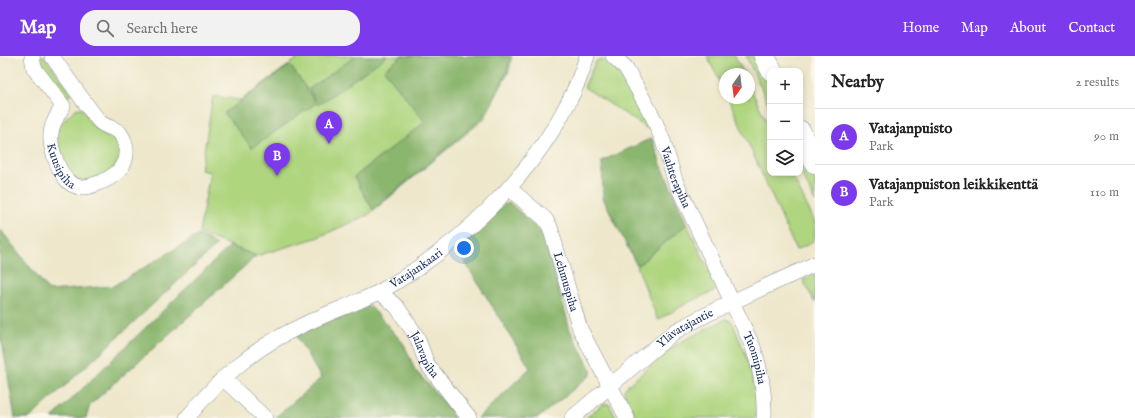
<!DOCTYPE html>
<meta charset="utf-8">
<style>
body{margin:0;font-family:"IM FELL English",serif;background:#f2f2f2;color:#222}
.controls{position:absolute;right:12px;top:12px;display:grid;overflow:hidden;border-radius:8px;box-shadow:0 2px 6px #0003}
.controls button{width:36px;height:36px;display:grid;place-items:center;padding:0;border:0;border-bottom:1px solid #e0e0e0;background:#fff;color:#222;font:20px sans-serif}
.compass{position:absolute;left:719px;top:12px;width:36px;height:36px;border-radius:50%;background:#fff;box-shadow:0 2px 6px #0003;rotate:194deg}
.you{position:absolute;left:464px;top:192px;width:14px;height:14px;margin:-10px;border:3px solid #fff;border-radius:50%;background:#1a73e8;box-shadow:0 0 0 6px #1a73e833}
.badge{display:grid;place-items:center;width:26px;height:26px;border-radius:50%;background:#7c3aed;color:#fff;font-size:13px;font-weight:700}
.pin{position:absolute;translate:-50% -33px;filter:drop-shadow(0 1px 2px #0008)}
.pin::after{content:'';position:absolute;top:21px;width:14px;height:12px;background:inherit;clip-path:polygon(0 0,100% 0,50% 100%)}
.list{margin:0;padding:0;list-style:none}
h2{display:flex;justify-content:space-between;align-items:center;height:52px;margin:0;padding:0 16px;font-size:17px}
h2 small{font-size:13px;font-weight:400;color:#767676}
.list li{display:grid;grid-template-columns:26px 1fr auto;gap:12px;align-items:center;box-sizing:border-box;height:56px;padding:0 16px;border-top:1px solid #e0e0e0}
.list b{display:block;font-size:15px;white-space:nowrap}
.list p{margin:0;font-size:13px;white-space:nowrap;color:#767676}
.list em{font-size:13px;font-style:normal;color:#767676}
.icon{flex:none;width:22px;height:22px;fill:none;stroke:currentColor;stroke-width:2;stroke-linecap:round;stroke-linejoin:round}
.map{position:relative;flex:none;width:815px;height:362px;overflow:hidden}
header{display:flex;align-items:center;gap:24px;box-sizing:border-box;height:56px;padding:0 20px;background:#7c3aed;color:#fff}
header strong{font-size:19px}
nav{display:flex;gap:22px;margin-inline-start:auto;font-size:14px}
.search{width:280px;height:36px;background:#f2f2f2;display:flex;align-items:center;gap:10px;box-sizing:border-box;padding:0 14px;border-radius:16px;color:#767676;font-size:15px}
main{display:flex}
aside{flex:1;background:#fff}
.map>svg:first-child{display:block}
.green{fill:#afd57f;stroke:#65826e}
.forest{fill:#8bb66e;stroke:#537266}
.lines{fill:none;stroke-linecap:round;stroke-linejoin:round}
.street-casing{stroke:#848b94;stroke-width:16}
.secondary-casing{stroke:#848b94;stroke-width:22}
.street{stroke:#fff;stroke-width:15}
.secondary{stroke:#fff;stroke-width:21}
.labels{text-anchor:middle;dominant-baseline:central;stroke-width:4;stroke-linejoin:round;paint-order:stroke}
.street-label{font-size:12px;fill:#1b2f5e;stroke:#fbf7ec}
</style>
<header>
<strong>Map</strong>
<div class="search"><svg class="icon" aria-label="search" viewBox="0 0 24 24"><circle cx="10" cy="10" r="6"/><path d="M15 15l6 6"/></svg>Search here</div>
<nav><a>Home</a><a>Map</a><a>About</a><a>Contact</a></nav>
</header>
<main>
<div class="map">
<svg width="815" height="362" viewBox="0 0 815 362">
<rect width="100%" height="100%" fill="#fbf7ec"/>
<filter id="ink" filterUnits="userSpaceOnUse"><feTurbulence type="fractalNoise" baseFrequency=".025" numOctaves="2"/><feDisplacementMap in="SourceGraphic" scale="8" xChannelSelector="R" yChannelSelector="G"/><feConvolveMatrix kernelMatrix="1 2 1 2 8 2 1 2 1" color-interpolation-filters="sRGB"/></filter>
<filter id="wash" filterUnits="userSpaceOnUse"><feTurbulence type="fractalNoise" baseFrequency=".012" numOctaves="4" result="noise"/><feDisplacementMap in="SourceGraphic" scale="16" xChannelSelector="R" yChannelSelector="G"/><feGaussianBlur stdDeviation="0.9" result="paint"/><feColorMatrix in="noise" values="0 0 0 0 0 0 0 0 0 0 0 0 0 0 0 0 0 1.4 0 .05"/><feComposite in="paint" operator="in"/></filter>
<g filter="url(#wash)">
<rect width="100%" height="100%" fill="#eee7cb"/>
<path class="green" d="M38,0H44L72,38L63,43L40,11Z
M301,0H512L509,15L484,63L368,159L316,182L256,200L199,177L210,116L201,114L213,40L241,44Z
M707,0H735L744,18H725V36Z
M746,0H756L770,28V51Z
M601,4C620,6 640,56 648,73L584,31L596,5Z
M749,29L770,73V117H791L815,166V182L811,187L796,194L728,42H749Z
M78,52L82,53L96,72L113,81L119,88L121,100L112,116L86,128L68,118L56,81L58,71L74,54Z
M800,90L815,122V146L800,114Z
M687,168L718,233L689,246L658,264L637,210Z
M815,218V247L803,224Z
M726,263L732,266C745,297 760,327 756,362H637L625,340L624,334L628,329L677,288Z
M603,348H609L616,362H586Z"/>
<path class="forest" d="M356,0H387L318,49L316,47L252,92L224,57L290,9L315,45L309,33Z
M402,0H510L507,16L482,62L373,154L354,121L425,66L384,14Z
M652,82L660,106L687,168L637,210L603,142L602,105Z
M510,147L540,175L545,183L570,274L591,314V319L538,362H478L530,312L457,193L503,149Z
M0,173L49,235L113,230L199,179L217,189L30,362H15L3,290L0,281Z
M230,190L256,200L90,349L86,362H52Z
M366,250L371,251L404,288L415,314L448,350L454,362H278L276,361L321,322L296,279Z"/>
</g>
<g filter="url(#ink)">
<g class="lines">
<defs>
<g id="street">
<path id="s1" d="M32,0L34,12L63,50C58,58 51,69 51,78C50,87 52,94 55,102C62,122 72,138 96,128C113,122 128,112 126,92C125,87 123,80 119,76C113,71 103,71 98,64C82,43 67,22 52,0"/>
<path id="s2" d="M613,0L626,12L654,63L663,85L675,124L753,291C761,314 765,337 764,362"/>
<path id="s3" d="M509,132L545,163L550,171L580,273L627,362"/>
<path id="s4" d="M380,236L397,251L417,281L427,308L469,362"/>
<path d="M223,322L265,362"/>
<path id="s5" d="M187,362C220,321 255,291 303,269C321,260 340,253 359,245C366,242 374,239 381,235C456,192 528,125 568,47C576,32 582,16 587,0"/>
<path id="s6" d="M572,362L674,276C719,250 768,230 815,208"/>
</g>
<path id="secondary" d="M764,0L772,15
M800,75L815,107"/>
</defs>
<use href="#street" class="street-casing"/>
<use href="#secondary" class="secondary-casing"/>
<use href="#street" class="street"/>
<use href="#secondary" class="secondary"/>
</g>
</g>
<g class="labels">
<g class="street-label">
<text stroke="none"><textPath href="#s1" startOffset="125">Kuusipiha</textPath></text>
<text stroke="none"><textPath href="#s2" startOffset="138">Vaahterapiha</textPath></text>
<text stroke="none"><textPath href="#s5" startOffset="277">Vatajankaari</textPath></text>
<text stroke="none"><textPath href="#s3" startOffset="114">Lehmuspiha</textPath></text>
<text stroke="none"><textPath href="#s6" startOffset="145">Ylävatajantie</textPath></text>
<text stroke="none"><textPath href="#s4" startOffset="78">Jalavapiha</textPath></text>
<text stroke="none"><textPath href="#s2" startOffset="336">Tuomipiha</textPath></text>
</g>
</g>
</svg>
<div class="controls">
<button>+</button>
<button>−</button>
<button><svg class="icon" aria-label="layers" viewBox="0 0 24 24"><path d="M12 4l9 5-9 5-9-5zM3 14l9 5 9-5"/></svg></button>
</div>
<svg class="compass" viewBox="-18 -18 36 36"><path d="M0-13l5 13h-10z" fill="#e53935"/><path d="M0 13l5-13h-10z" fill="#767676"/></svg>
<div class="you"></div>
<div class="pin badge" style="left:329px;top:88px">A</div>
<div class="pin badge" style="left:277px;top:120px">B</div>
</div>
<aside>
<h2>Nearby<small>2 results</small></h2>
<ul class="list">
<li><span class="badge">A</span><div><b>Vatajanpuisto</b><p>Park</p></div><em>90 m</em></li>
<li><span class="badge">B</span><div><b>Vatajanpuiston leikkikenttä</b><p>Park</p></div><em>110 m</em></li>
</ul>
</aside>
</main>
